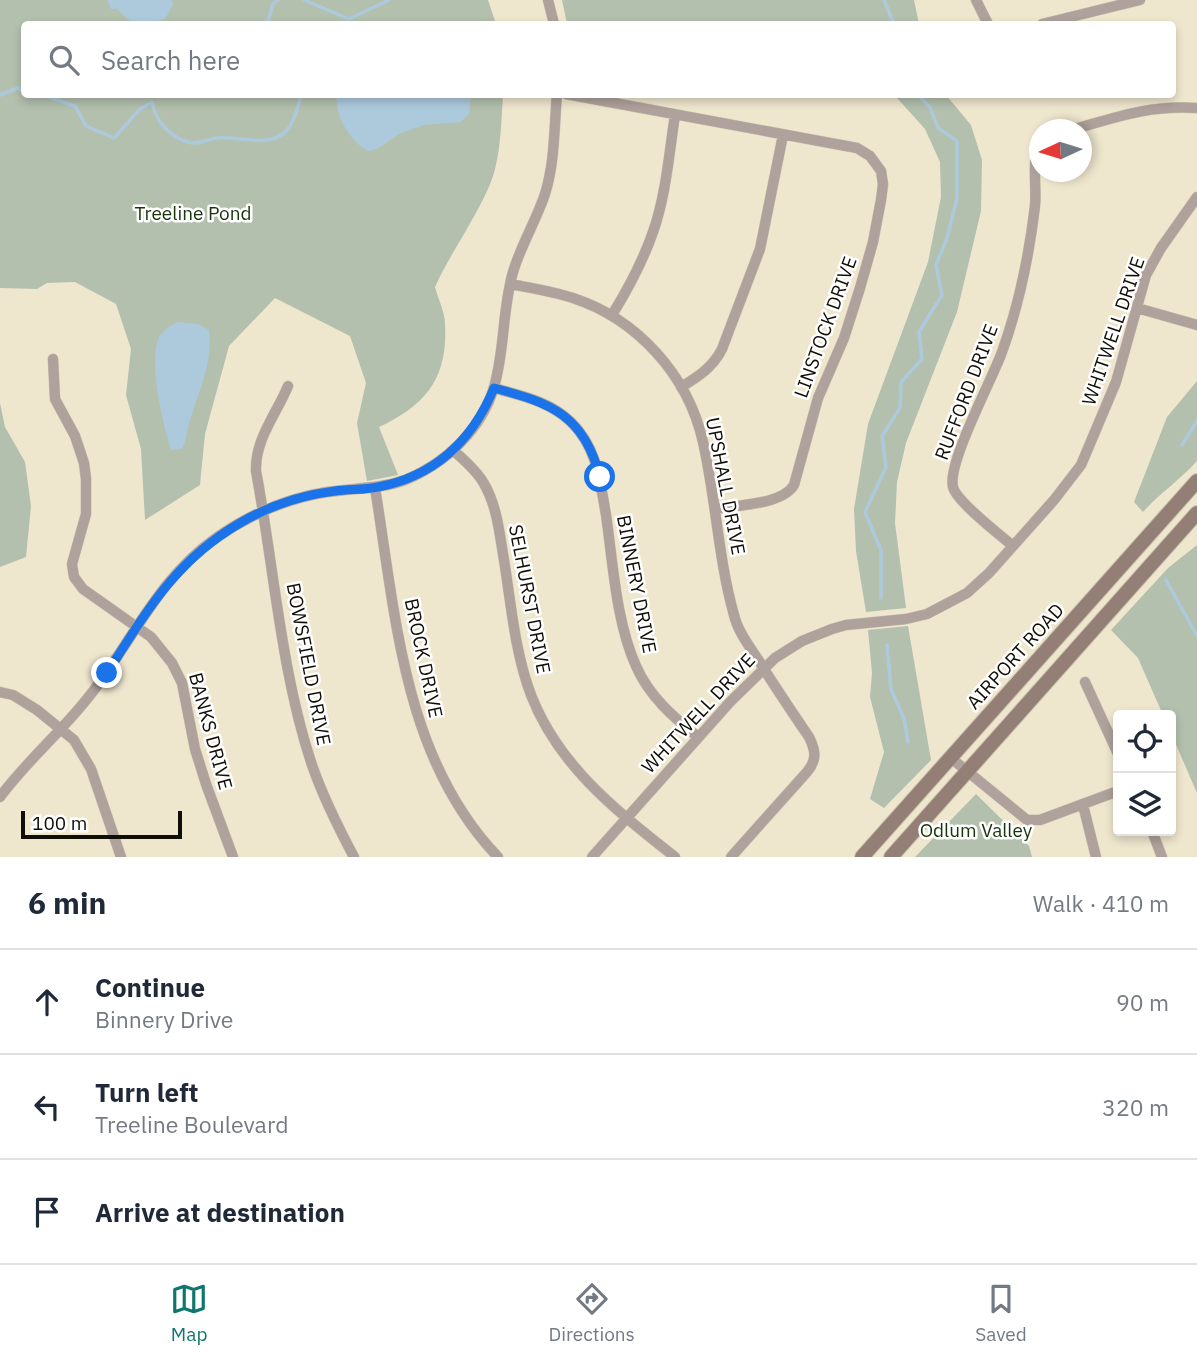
<!DOCTYPE html>
<meta charset="utf-8">
<style>
body{margin:0;font-family:"IBM Plex Sans",sans-serif;background:#f6f6f7;color:#1f2937}
.controls{position:absolute;right:21px;bottom:21px;display:grid;overflow:hidden;border-radius:7px;box-shadow:0 4px 10px #0003}
.controls button{width:63px;height:63px;display:grid;place-items:center;padding:0;border:0;border-bottom:2px solid #e0e1e3;background:#fff;color:#1f2937;font:35px sans-serif}
.compass{position:absolute;left:1029px;top:119px;width:63px;height:63px;border-radius:50%;background:#fff;box-shadow:0 4px 10px #0003;rotate:266deg}
.scale{position:absolute;left:21px;bottom:18px;width:161px;box-sizing:border-box;padding-left:7px;border:4px solid #110e07;border-top:0;font-size:19px;line-height:24px;white-space:nowrap;color:#110e07;-webkit-text-stroke:5px #fff;paint-order:stroke}
.stop{position:absolute;width:21px;height:21px;margin:-16px;border:5px solid #1a73e8;border-radius:50%;background:#fff}
.stop.end{background:#1a73e8;border-color:#fff;box-shadow:0 2px 7px #0008}
.list{margin:0;padding:0;list-style:none}
h2{display:flex;justify-content:space-between;align-items:center;height:91px;margin:0;padding:0 28px;font-size:30px}
h2 small{font-size:23px;font-weight:400;color:#747a83}
.list li{display:grid;grid-template-columns:46px 1fr auto;gap:21px;align-items:center;box-sizing:border-box;height:105px;padding:0 28px;border-top:2px solid #e0e1e3}
.list b{display:block;font-size:26px;white-space:nowrap}
.list p{margin:0;font-size:23px;white-space:nowrap;color:#747a83}
.list em{font-size:23px;font-style:normal;color:#747a83}
.icon{flex:none;width:38px;height:38px;fill:none;stroke:currentColor;stroke-width:2;stroke-linecap:round;stroke-linejoin:round}
.map{position:relative;flex:none;width:1197px;height:857px;overflow:hidden}
.search{position:absolute;background:#fff;box-shadow:0 4px 10px #0003;left:21px;right:21px;top:21px;height:77px;display:flex;align-items:center;gap:18px;box-sizing:border-box;padding:0 24px;border-radius:7px;color:#747a83;font-size:26px}
.sheet{height:406px;background:#fff}
nav{display:flex;justify-content:space-around;align-items:center;box-sizing:border-box;height:98px;border-top:2px solid #e0e1e3;background:#fff;font-size:19px;color:#747a83}
nav a{display:grid;justify-items:center;gap:4px}
nav .on{color:#0f766e}
.map>svg:first-child{display:block}
.green{fill:#b3c0ae}
.water{fill:#adcadd}
.lines{fill:none;stroke-linecap:round;stroke-linejoin:round}
.stream{stroke:#adcadd;stroke-width:3.5}
.street-casing{stroke:#cbc3ae;stroke-width:11}
.secondary-casing{stroke:#cbc3ae;stroke-width:16}
.street{stroke:#afa19b;stroke-width:10}
.secondary{stroke:#947f77;stroke-width:14}
.route{stroke:#1a73e8;stroke-width:9}
.labels{text-anchor:middle;dominant-baseline:central;stroke-width:5;stroke-linejoin:round;paint-order:stroke}
.park-label{font-size:19px;fill:#18340d;stroke:#fff}
.street-label{font-size:19px;fill:#110e07;stroke:#fff}
</style>
<div class="map">
<svg width="1197" height="857" viewBox="0 0 1197 857">
<rect width="100%" height="100%" fill="#efe6ce"/>
<path class="green" d="M0,0H488L496,24H24V94L503,95C501,125 501,164 487,191C472,224 450,254 435,287C438,299 445,312 445,324C448,378 426,405 379,427L398,475L367,481L357,423L366,383L350,336L275,298L229,346L205,434L200,485L145,520L141,449L126,395L131,349L116,304L75,282L47,283L37,289L0,288Z
M562,0H914L919,24H567Z
M876,95H946L971,125L982,160L981,211L957,312L906,443L897,482L895,523L906,608L866,612L856,551L854,509L868,424L928,262L941,197L940,162L925,129L897,98Z
M1197,381V461C1180,480 1160,493 1143,512L1134,502L1167,417Z
M0,403L5,427L25,462L31,506L26,557L0,567Z
M1197,545V793L1171,733V715H1163L1138,658L1111,630L1168,568Z
M908,626L931,760L884,808L870,799L884,752L870,697L872,673L868,630Z
M976,794L1029,846L1032,857H915Z"/>
<path class="water" d="M107,0H172L173,5L165,19L150,23H132L117,9H111Z
M337,95H471L469,114L461,122L424,125L399,134L377,149L368,151C350,141 334,115 337,95Z
M178,322L198,324L209,330C213,362 200,387 191,417C187,428 187,438 182,449L171,450C163,423 149,367 158,340C161,331 170,326 178,322Z"/>
<g class="lines">
<path class="stream" d="M304,0L349,19L389,0
M884,0L894,24
M267,24L273,4L278,0
M40,94L75,106L86,126L114,138L140,109L152,102C156,122 171,139 192,143C200,144 210,138 218,138C240,136 270,149 287,130C295,122 298,105 302,94
M0,95L18,88L24,90
M1182,445L1197,421
M1166,580L1197,636
M881,598V550L865,512L886,467L882,436L900,408L901,382L922,359L919,332L942,295L936,265L947,238L957,199V141L938,128L930,107L917,94
M887,645L891,689L904,719L908,742"/>
<defs>
<path id="street" d="M548,0L554,24
M976,0L988,24
M1042,24L1140,0
M566,94L857,148L870,156L881,171L883,184L881,200L873,242L860,288L844,338L818,398L794,485C782,505 737,505 715,509
M1071,130C1117,117 1148,105 1197,108
M510,284C531,288 552,291 573,298C637,319 688,375 703,442C716,499 718,558 734,615C738,632 750,647 759,661C775,687 792,712 809,737C816,751 817,760 807,772L731,857
M1137,308L1197,325
M612,315C628,289 643,261 653,232C666,195 669,154 675,115
M53,359L55,399L75,436L84,463L86,479V514L72,564L74,577L83,589L151,637L172,663L182,683L195,749L206,784L233,857
M288,386C276,415 255,439 256,471C274,567 281,673 312,765C323,797 338,827 354,857
M681,387C698,377 713,367 722,349L760,249L783,135
M494,388C522,396 549,401 571,422C597,447 600,481 606,515C613,563 616,622 636,666C649,696 673,717 698,737
M454,451C464,460 476,470 483,482C496,503 499,529 503,554C511,601 514,650 531,695C559,767 617,811 675,857
M375,488C396,616 403,758 498,857
M1013,546C1000,535 956,501 953,487C947,463 992,380 1002,352C1019,305 1029,256 1035,206C1037,186 1031,161 1040,143
M1085,682L1118,754
M0,692L13,695L37,710L74,740L91,769L121,857
M951,758L1027,820H1040L1118,791
M0,797C28,759 66,728 94,690C134,637 160,577 216,538C249,515 288,498 327,492C354,488 380,489 405,480C445,464 482,429 494,387C505,350 502,310 513,272C521,245 536,221 545,194C555,162 554,128 557,94
M1083,805L1096,857
M1152,831L1162,857
M592,857L730,702L775,658L802,641L832,629L846,625L906,619L927,614L967,593L989,573L1054,500L1081,465L1116,382L1146,275L1161,248L1197,197"/>
<path id="secondary" d="M862,857L1197,481
M891,857L1197,513"/>
</defs>
<use href="#street" class="street-casing"/>
<use href="#secondary" class="secondary-casing"/>
<use href="#street" class="street"/>
<use href="#secondary" class="secondary"/>
</g>
<g class="lines">
<path class="route" d="M107,673C147,611 175,561 240,523C269,506 302,495 335,491C349,489 364,490 378,487C435,476 472,441 494,388C551,403 584,415 600,477"/>
</g>
<g class="labels">
<g class="park-label">
<text x="193" y="213">Treeline Pond</text>
<text x="976" y="830">Odlum Valley</text>
</g>
<g class="street-label">
<text transform="translate(825 327) rotate(-70)">LINSTOCK DRIVE</text>
<text transform="translate(1113 331) rotate(-71)">WHITWELL DRIVE</text>
<text transform="translate(966 392) rotate(-69)">RUFFORD DRIVE</text>
<text transform="translate(726 486) rotate(79)">UPSHALL DRIVE</text>
<text transform="translate(637 584) rotate(79)">BINNERY DRIVE</text>
<text transform="translate(530 599) rotate(79)">SELHURST DRIVE</text>
<text transform="translate(1015 656) rotate(-48)">AIRPORT ROAD</text>
<text transform="translate(424 658) rotate(78)">BROCK DRIVE</text>
<text transform="translate(309 664) rotate(79)">BOWSFIELD DRIVE</text>
<text transform="translate(698 713) rotate(-47)">WHITWELL DRIVE</text>
<text transform="translate(211 731) rotate(75)">BANKS DRIVE</text>
</g>
</g>
</svg>
<div class="controls">
<button><svg class="icon" aria-label="locate" viewBox="0 0 24 24"><circle cx="12" cy="12" r="6"/><path d="M12 2v4M12 18v4M2 12h4M18 12h4"/></svg></button>
<button><svg class="icon" aria-label="layers" viewBox="0 0 24 24"><path d="M12 4l9 5-9 5-9-5zM3 14l9 5 9-5"/></svg></button>
</div>
<svg class="compass" viewBox="-18 -18 36 36"><path d="M0-13l5 13h-10z" fill="#e53935"/><path d="M0 13l5-13h-10z" fill="#747a83"/></svg>
<div class="scale">100 m</div>
<div class="stop" style="left:600px;top:477px"></div>
<div class="stop end" style="left:107px;top:673px"></div>
<div class="search"><svg class="icon" aria-label="search" viewBox="0 0 24 24"><circle cx="10" cy="10" r="6"/><path d="M15 15l6 6"/></svg>Search here</div>
</div>
<section class="sheet">
<h2>6 min<small>Walk · 410 m</small></h2>
<ul class="list">
<li><svg class="icon" aria-label="ahead" viewBox="0 0 24 24"><path d="M12 20V5M6 11l6-6 6 6"/></svg><div><b>Continue</b><p>Binnery Drive</p></div><em>90 m</em></li>
<li><svg class="icon" aria-label="left" viewBox="0 0 24 24"><path d="M17 20v-9H6M10 6l-5 5 5 5"/></svg><div><b>Turn left</b><p>Treeline Boulevard</p></div><em>320 m</em></li>
<li><svg class="icon" aria-label="arrive" viewBox="0 0 24 24"><path d="M6 21V4h12l-3 4 3 4H6"/></svg><div><b>Arrive at destination</b></div></li>
</ul>
</section>
<nav>
<a class="on"><svg class="icon" aria-label="map" viewBox="0 0 24 24"><path d="M3 6l6-2 6 2 6-2v14l-6 2-6-2-6 2zM9 4v14M15 6v14"/></svg>Map</a>
<a><svg class="icon" aria-label="directions" viewBox="0 0 24 24"><path d="M12 3l9 9-9 9-9-9zM9 14v-3h6M13 9l2 2-2 2"/></svg>Directions</a>
<a><svg class="icon" aria-label="saved" viewBox="0 0 24 24"><path d="M7 4h10v16l-5-4-5 4z"/></svg>Saved</a>
</nav>
